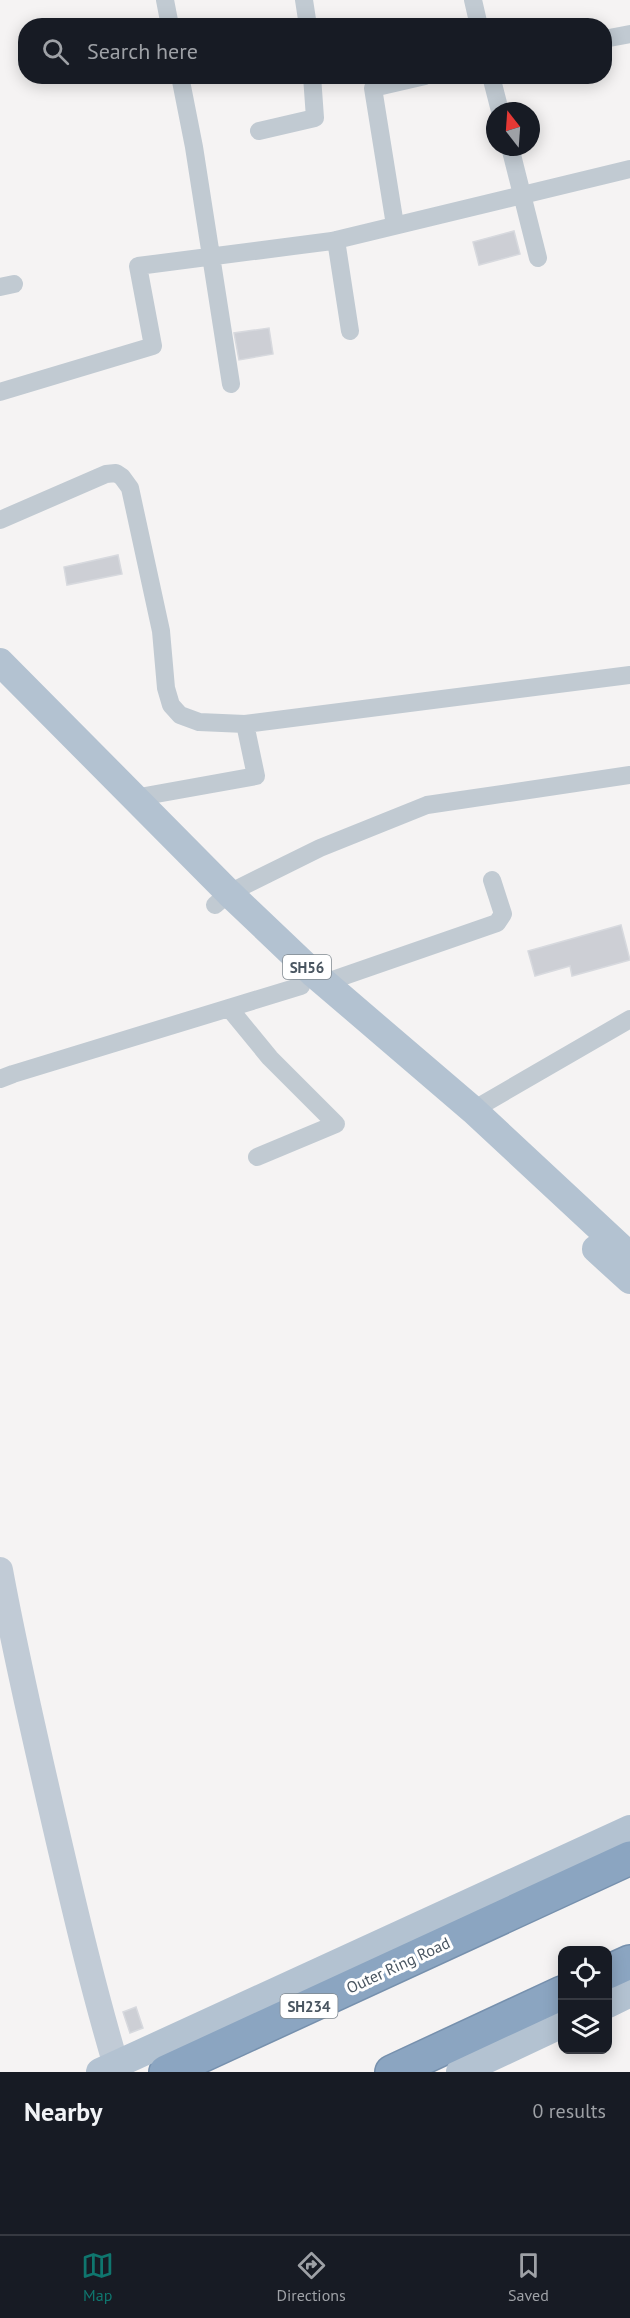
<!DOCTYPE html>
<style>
body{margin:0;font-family:"PT Sans",sans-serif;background:#242831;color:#f1f3f6}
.controls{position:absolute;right:18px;bottom:18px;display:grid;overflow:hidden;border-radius:12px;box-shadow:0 3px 15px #0003}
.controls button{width:54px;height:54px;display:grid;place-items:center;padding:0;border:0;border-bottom:2px solid #363941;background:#171b24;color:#f1f3f6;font:30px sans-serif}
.compass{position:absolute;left:486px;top:102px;width:54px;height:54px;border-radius:50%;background:#171b24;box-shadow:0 3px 15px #0003;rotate:343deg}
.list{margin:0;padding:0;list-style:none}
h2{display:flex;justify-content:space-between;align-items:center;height:78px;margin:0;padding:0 24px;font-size:26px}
h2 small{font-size:20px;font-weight:400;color:#9ea1a6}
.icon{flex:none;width:33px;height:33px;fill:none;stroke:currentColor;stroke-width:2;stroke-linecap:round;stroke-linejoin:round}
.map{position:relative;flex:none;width:630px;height:2072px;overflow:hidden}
.search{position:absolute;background:#171b24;box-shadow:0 3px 15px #0003;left:18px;right:18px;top:18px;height:66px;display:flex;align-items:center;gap:15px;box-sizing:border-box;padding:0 21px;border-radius:24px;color:#9ea1a6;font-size:22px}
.sheet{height:162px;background:#171b24}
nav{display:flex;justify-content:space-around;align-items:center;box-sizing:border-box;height:84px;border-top:2px solid #363941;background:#171b24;font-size:16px;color:#9ea1a6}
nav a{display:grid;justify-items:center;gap:3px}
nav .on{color:#0f766e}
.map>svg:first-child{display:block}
.building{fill:#cdcfd5;stroke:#d7d9de;stroke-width:1.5}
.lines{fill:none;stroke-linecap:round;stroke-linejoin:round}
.highway-casing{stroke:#7690ad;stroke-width:36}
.street{stroke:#c1cad2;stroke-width:18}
.secondary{stroke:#c1cbd6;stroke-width:26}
.primary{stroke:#b3c2d1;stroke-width:28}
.highway{stroke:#8ba5c1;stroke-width:33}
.labels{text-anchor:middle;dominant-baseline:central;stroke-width:6;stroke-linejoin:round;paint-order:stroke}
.shield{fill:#fff;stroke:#808990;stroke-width:1.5}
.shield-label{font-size:15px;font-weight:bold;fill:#4a5661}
.street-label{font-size:16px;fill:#4a5661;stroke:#fff}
</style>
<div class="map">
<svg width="630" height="2072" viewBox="0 0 630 2072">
<rect width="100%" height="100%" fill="#f5f3f3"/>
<path class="building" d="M514,231L520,254L479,265L473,242Z
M269,328L273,354L239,360L234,333Z
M118,555L122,574L67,585L64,567Z
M621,925L630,960L572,976L570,966L535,976L528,951Z
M136,2007L143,2028L130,2033L123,2012Z"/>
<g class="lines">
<defs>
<path id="highway" d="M608,1972L630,1962
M166,2072L630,1858
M392,2072L562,1993"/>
</defs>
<use href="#highway" class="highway-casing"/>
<path class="street" d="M165,0L170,26
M304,0L308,26
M473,0L479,26
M604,39L630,34
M180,76L194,147L231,384
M491,76L500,111
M259,131L315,118L312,76
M510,147L538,258
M395,225L373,88L425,76
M336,240L350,331
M0,287L14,284
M0,392L153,346L138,266L332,241L630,169
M0,520L106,474L116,473L122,477L130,488L161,631L166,688L171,705L180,715L199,722L245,724
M134,798L256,776L245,724L630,675
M215,905L229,893L320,848L427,805L630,775
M324,983L497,923L503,914L492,880
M229,1008L270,1058L336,1124L257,1157
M0,1079L13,1074L301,986
M473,1110L630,1019"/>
<path class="secondary" d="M0,1570C16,1657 36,1743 56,1829C75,1911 94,1992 118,2072"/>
<path class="primary" d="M0,662L229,893L313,973L473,1110L630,1256
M596,1249L630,1280
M608,2004L630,1993
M100,2072L630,1829
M460,2072L562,2024"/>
<use href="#highway" class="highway"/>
</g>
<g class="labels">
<g class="shield">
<rect x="283" y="955" width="48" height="24" rx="4.5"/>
<rect x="280.5" y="1994" width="57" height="24" rx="4.5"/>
</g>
<g class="shield-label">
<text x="307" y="967">SH56</text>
<text x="309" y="2006">SH234</text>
</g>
<g class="street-label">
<text transform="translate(398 1965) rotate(-25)">Outer Ring Road</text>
</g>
</g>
</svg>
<div class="controls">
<button><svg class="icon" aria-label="locate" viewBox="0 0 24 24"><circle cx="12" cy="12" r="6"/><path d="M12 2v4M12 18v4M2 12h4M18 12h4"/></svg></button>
<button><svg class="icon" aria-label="layers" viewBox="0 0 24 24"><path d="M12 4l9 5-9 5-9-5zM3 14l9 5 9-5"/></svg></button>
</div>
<svg class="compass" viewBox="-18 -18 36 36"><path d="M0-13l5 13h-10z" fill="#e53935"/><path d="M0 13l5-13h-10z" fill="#9ea1a6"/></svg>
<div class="search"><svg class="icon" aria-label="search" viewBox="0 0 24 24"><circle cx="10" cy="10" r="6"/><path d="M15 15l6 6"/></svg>Search here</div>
</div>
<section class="sheet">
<h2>Nearby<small>0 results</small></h2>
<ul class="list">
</ul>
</section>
<nav>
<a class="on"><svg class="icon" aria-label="map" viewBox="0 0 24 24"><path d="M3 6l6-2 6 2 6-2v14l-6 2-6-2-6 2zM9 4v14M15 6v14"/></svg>Map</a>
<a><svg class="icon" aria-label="directions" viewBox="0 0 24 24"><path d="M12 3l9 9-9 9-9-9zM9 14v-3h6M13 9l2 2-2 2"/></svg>Directions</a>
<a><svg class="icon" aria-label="saved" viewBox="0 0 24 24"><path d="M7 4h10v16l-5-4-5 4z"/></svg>Saved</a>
</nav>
